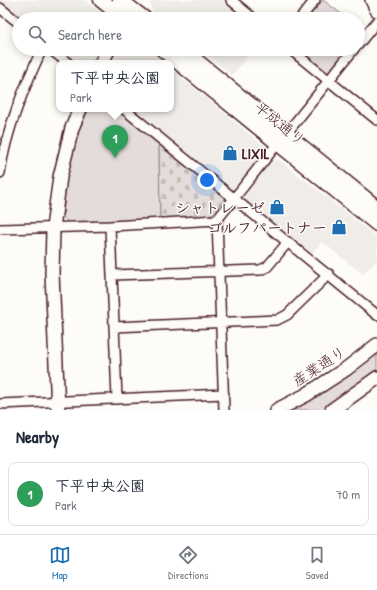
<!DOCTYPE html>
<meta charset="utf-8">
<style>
body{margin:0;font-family:"Patrick Hand","Klee One",sans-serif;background:#f6f6f7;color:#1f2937}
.you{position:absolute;left:207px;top:180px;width:14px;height:14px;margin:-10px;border:3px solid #fff;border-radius:50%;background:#1a73e8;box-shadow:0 0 0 6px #1a73e833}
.badge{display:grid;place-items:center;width:26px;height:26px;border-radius:50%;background:#1f6fb2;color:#fff;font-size:13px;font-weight:700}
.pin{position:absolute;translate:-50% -33px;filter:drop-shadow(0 1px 2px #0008)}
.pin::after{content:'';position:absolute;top:21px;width:14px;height:12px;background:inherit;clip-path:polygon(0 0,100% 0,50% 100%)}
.popup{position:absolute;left:56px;top:60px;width:118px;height:52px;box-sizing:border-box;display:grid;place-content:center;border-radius:8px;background:#fff;filter:drop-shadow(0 1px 3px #0005);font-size:13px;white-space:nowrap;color:#747a83}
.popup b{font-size:15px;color:#1f2937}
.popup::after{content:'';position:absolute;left:50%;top:100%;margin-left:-8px;border:8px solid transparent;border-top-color:#fff}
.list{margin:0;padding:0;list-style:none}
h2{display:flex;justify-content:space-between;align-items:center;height:52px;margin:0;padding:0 16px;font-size:17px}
h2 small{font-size:13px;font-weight:400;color:#747a83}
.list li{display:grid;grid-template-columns:26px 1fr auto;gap:12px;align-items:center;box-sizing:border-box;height:64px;margin:0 8px 8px;padding:0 8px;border:1px solid #e0e1e3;border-radius:8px}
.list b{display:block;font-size:15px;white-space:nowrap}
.list p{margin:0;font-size:13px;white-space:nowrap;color:#747a83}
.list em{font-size:13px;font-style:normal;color:#747a83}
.icon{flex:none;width:22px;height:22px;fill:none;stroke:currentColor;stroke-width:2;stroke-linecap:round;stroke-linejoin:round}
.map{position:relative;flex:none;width:377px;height:410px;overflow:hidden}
.search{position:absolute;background:#fff;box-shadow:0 2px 10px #0003;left:12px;right:12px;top:12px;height:44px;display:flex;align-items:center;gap:10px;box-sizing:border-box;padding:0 14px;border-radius:22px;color:#747a83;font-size:15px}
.sheet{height:124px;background:#fff}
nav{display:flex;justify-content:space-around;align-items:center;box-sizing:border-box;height:56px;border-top:1px solid #e0e1e3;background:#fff;font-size:11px;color:#747a83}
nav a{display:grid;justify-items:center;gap:2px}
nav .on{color:#1f6fb2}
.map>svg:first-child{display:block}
.built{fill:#f0ece8}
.green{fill:#e3dcda;stroke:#967e82}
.cemetery{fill:url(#cemetery-stones);stroke:#967e82}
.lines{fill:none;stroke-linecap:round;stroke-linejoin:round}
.street-casing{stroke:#4a1f2b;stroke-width:12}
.secondary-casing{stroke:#4a1f2b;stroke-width:16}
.primary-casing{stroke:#4a1f2b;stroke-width:17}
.street{stroke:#fdfcf7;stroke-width:9}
.secondary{stroke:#fdfcf7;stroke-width:13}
.primary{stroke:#fdfcf7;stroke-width:14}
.labels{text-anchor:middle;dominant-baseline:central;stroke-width:3;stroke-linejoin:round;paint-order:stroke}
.street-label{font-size:15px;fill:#4a1f2b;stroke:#fdfcf7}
.poi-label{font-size:15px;font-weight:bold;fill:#4a1f2b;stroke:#fdfcf7;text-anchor:end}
</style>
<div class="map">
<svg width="377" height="410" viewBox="0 0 377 410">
<defs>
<pattern id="cemetery-stones" width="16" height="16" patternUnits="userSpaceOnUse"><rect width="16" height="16" fill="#e3dcda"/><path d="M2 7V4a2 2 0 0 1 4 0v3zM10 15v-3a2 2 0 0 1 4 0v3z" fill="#c4bcbb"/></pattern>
</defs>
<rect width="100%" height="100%" fill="#fdfcf7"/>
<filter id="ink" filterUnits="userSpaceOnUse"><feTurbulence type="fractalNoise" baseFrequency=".025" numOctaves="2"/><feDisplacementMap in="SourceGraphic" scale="8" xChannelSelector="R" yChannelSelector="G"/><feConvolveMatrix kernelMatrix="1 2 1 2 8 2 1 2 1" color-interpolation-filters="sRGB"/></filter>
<g filter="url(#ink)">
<path class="built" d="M0,0H85L105,17V19H21L0,2Z
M150,0H225L247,18L246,19H161L152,12Z
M59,49H99L91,63H76Z
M120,49H147L164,63H113Z
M199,49H251L253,50L232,75Z
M171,69L266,148L233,189L134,109H171Z
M272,160H279L377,237V260L363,274L322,242L312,253L245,200L246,193Z"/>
<path class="green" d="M323,0L348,19H307Z
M297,49H347L328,73Z
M89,109H120L159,141L160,219L69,223L63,217L66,176L80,128Z
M377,354V375L329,410H294L328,389Z"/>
<path class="cemetery" d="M159,141L226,196L211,217L160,219Z"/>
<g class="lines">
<defs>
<path id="street" d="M231,0L254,19
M0,8L19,23
M300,19L315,0
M358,45L377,21
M50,49L68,63
M290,49L377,120
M124,109L377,315
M286,134L354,49
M0,173C6,130 24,88 42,49
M110,226L117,399
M0,229L110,226L217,220
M112,275L260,270L267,267L288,242
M114,327L277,320L287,315L329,274
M0,404L224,394
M224,410L217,220L278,143"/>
<path id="secondary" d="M372,0L377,10
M101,63L109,49
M58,410L52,273L53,228L60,177L72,128L80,109
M277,410L306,395L346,369L377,345
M332,410L377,378"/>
<path id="primary" d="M101,0L125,19
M120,0L145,19
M162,49L377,224
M182,49L377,208"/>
</defs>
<use href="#street" class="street-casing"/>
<use href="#secondary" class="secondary-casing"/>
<use href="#primary" class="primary-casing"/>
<use href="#street" class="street"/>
<use href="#secondary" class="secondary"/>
<use href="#primary" class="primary"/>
</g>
</g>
<defs>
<symbol id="shop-bare" viewBox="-9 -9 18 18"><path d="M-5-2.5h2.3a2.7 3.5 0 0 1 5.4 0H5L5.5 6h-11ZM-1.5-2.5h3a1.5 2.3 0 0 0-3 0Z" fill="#1f6fb2" stroke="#fdfcf7" stroke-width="2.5" paint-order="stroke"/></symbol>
</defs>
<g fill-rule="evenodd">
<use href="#shop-bare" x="219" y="142" width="22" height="22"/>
<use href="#shop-bare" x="266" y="196" width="22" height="22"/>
<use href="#shop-bare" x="328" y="216" width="22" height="22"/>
</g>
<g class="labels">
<g class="street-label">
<text transform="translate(280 123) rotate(39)">平成通り</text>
<text transform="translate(319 366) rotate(-33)">産業通り</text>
</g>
<g class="poi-label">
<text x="242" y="153" text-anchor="start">LIXIL</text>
<text x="265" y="207">シャトレーゼ</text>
<text x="327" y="227">ゴルフパートナー</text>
</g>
</g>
</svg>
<div class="you"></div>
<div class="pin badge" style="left:115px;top:158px;background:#2e9e5b">1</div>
<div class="popup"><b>下平中央公園</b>Park</div>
<div class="search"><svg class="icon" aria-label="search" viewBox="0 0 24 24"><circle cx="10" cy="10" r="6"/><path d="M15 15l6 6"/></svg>Search here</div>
</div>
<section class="sheet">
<h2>Nearby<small></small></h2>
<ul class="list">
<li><span class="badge" style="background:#2e9e5b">1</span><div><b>下平中央公園</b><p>Park</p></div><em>70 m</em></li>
</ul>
</section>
<nav>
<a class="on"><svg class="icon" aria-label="map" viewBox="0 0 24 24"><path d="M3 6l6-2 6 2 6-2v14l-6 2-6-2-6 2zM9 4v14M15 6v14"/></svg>Map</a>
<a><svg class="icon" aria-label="directions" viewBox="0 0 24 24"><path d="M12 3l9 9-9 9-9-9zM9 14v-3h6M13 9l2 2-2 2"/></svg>Directions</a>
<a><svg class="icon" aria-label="saved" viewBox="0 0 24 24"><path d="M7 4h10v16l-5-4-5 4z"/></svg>Saved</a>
</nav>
